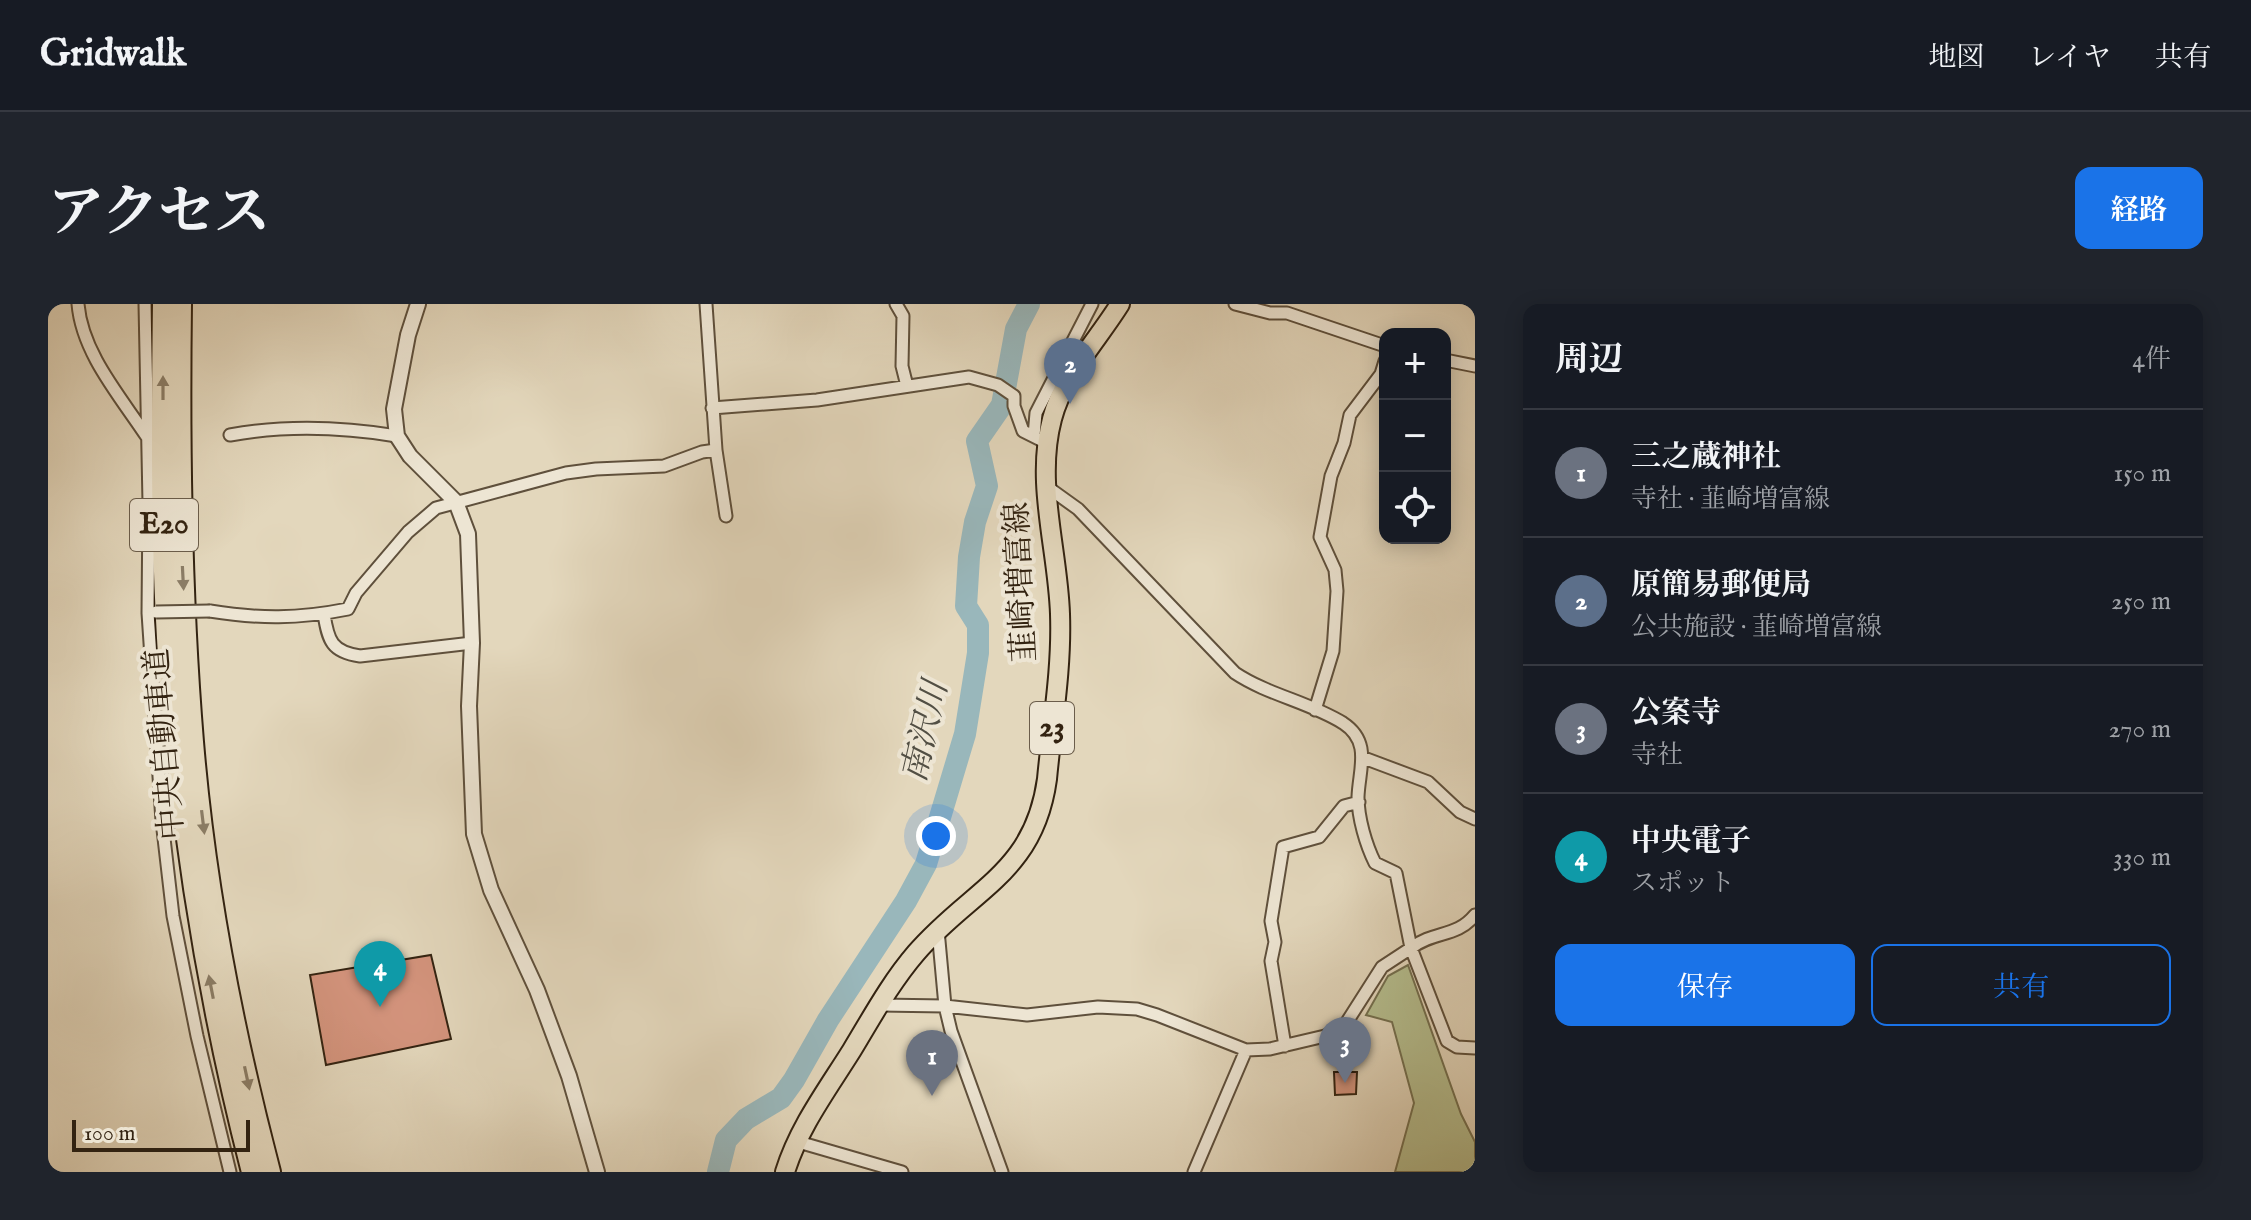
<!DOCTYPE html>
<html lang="ja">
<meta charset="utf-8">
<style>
body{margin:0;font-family:"IM FELL English","Noto Serif JP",serif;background:#20242c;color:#f1f3f6}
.controls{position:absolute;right:24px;top:24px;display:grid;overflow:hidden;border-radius:16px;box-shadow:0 4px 20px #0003}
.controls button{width:72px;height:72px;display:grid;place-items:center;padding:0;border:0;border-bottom:2px solid #363941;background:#171b24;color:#f1f3f6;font:40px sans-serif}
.scale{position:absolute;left:24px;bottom:20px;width:178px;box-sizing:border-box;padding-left:8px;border:4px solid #332311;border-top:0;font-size:22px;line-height:28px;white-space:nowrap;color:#332311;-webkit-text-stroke:6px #ede5d3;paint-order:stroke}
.you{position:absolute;left:888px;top:532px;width:28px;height:28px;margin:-20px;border:6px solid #fff;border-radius:50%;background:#1a73e8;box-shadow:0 0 0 12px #1a73e833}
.badge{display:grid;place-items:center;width:52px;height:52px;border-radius:50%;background:#1a73e8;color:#fff;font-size:26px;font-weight:700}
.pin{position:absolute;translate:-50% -66px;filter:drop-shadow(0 2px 4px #0008)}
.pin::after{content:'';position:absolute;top:42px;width:28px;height:24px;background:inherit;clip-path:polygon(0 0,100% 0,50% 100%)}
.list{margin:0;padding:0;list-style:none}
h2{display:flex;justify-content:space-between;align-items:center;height:104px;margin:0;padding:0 32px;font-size:34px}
h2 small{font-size:26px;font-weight:400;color:#9ea1a6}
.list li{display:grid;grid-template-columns:52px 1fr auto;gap:24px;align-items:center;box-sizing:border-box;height:128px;padding:0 32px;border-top:2px solid #363941}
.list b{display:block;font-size:30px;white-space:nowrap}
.list p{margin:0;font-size:26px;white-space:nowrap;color:#9ea1a6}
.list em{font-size:26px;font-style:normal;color:#9ea1a6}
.actions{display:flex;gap:16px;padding:24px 32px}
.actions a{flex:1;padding:18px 0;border:2px solid #1a73e8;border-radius:16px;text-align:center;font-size:28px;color:#1a73e8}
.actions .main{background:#1a73e8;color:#fff}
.icon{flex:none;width:44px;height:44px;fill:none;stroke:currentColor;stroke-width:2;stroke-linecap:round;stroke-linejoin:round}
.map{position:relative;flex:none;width:1427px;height:868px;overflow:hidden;border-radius:16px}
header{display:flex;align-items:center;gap:48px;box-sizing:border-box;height:112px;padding:0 40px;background:#171b24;border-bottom:2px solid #363941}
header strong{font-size:38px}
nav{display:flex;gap:44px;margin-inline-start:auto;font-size:28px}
.intro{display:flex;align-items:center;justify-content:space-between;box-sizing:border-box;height:192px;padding:0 48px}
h1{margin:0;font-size:56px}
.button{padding:20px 36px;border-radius:16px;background:#1a73e8;color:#fff;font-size:28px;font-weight:700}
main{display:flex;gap:48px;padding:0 48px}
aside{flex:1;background:#171b24;border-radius:16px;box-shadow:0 4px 20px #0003}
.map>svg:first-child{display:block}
.green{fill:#b5be8f;stroke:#747050;stroke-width:2}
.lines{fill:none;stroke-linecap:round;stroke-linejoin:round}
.river{stroke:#99b7bb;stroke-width:22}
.building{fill:#d4947d;stroke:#332311;stroke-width:2}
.minor-casing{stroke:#5f503c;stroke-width:15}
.tertiary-casing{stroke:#5f503c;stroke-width:18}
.primary-casing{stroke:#332311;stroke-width:22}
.motorway-casing{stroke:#332311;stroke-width:24}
.minor{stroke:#ede5d3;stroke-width:11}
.tertiary{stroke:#ede5d3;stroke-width:14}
.primary{stroke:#e3d7bc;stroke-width:18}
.motorway{stroke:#e3d7bc;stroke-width:20}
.minor-bridge-casing{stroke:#5f503c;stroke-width:15;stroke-linecap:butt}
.minor-bridge{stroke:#ede5d3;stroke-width:11}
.oneway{fill:#8b7d66}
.labels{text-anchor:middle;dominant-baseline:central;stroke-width:8;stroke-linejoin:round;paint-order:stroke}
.shield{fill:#ede5d3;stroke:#6b5d4b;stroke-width:2}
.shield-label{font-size:30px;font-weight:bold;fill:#332311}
.street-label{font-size:32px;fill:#332311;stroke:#ede5d3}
.water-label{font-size:34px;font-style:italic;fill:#524f44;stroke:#ede5d3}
</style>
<header>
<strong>Gridwalk</strong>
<nav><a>地図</a><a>レイヤ</a><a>共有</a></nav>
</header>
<div class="intro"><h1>アクセス</h1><a class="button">経路</a></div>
<main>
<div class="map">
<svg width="1427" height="868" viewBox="0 0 1427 868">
<rect width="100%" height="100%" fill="#e3d7bc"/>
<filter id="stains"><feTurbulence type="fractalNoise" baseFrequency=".0025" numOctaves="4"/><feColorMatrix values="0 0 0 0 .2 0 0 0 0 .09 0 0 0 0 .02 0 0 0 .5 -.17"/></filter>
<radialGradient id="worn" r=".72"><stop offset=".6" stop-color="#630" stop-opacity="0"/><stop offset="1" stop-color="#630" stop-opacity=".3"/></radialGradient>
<path class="green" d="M1360,661L1413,810L1427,838V868H1347L1366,799L1344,718L1318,711L1340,672Z"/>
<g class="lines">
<path class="river" d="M670,868L678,836L698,815L733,794L746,776L780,716L858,597L878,560L917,430L930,349V321L918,302L921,253L927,218L939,182L929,137L954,101L968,25L981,0"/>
</g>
<path class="building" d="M383,651L403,735L278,761L262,671Z
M1286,768H1309L1308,790L1287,791Z"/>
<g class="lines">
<defs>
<path id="minor" d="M30,0C34,49 72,92 99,133
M97,0L101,199L100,309L114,517L125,612L149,732L182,868
M848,0L855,12L854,62L859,82
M1187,0L1222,9H1239L1337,42
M1397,56L1427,62
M664,104L769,96L921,73L950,81L966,92V102L975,127L999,139
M182,131C237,121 294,123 349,132
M986,132L988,109L1044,0
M668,146L678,212
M162,307C211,315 250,315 300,305L308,289L360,228L388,204L518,169L548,165L616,162L654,148L668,146L658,0
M276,310C280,337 284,348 312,352L424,339
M1267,406L1285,347L1289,287L1287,266L1272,233L1283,172L1296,139L1302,111L1333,70L1337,57
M1316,454L1380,478L1412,508L1427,515
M1427,611C1408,634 1387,626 1363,644L1399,737L1409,743L1427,744
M890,626L897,702L903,727L954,868
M832,701L897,702L979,711L1050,703L1089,705L1109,711L1198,746L1222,745L1277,732L1297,721L1334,663L1363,644L1348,569L1327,559C1318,541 1310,514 1310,493C1311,465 1324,438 1295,419C1261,398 1220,391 1187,369L1030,205L998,182
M1237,742L1223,657L1227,638L1223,617L1235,543L1271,533L1296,502L1311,498
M747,837L854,868
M1146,868L1198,746"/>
<path id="tertiary" d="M370,0L360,31L346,105L349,132L362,152L408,198L420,230L424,339L421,402L426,530L443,586L489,686L521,772L549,868"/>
<path id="primary" d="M737,868C751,823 779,786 804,746C824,713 843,678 868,649C923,585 986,570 999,475C1004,421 1014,365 1012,310C1010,246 987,179 1004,115C1015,72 1049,37 1072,0"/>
<path id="motorway" d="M115,0C113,147 112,297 128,444C143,587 168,729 204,868
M133,0C131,146 133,292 145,438C157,583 185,727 222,868"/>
</defs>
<use href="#minor" class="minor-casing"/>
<use href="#tertiary" class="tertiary-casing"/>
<use href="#primary" class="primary-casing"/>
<use href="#motorway" class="motorway-casing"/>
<use href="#minor" class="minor"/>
<use href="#tertiary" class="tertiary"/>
<use href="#primary" class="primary"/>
<use href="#motorway" class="motorway"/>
<defs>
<path id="minor-bridge" d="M108,308L162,307"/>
</defs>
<use href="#minor-bridge" class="minor-bridge-casing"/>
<use href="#minor-bridge" class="minor-bridge"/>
</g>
<defs><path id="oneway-solid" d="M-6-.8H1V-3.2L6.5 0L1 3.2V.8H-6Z" transform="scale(2)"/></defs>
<g class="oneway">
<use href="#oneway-solid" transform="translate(115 84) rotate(-90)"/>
<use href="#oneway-solid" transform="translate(135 274) rotate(87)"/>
<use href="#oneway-solid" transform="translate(155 518) rotate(83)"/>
<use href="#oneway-solid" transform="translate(163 683) rotate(-101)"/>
<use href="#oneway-solid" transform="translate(199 774) rotate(78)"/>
</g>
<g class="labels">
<g class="shield">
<rect x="82" y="195" width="68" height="52" rx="6"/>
<rect x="982" y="398" width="44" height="52" rx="6"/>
</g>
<g class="shield-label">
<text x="116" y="221">E20</text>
<text x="1004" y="424">23</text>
</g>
<g class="street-label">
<text transform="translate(974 278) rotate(-93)">韮崎増富線</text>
<text transform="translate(118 440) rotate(-95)">中央自動車道</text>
</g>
<g class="water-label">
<text transform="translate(878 428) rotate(-77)">南沢川</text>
</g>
</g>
<rect width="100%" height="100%" filter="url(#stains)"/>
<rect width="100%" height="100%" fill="url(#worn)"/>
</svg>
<div class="controls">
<button>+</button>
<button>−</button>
<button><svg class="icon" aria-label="locate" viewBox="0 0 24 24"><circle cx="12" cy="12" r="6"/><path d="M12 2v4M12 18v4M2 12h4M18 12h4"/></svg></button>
</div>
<div class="scale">100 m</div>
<div class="you"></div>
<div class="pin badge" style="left:884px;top:792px;background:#6b7280">1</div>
<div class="pin badge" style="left:1022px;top:100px;background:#5c6f8a">2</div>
<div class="pin badge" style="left:1297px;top:779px;background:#6b7280">3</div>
<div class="pin badge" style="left:332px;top:703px;background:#0f9aa8">4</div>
</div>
<aside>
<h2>周辺<small>4件</small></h2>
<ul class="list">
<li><span class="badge" style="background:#6b7280">1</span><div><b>三之蔵神社</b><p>寺社 · 韮崎増富線</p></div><em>150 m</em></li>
<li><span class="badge" style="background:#5c6f8a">2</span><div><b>原簡易郵便局</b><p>公共施設 · 韮崎増富線</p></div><em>250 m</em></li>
<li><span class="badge" style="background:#6b7280">3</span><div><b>公案寺</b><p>寺社</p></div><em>270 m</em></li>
<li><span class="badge" style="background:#0f9aa8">4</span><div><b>中央電子</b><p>スポット</p></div><em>330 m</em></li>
</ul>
<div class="actions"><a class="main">保存</a><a>共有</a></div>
</aside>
</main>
